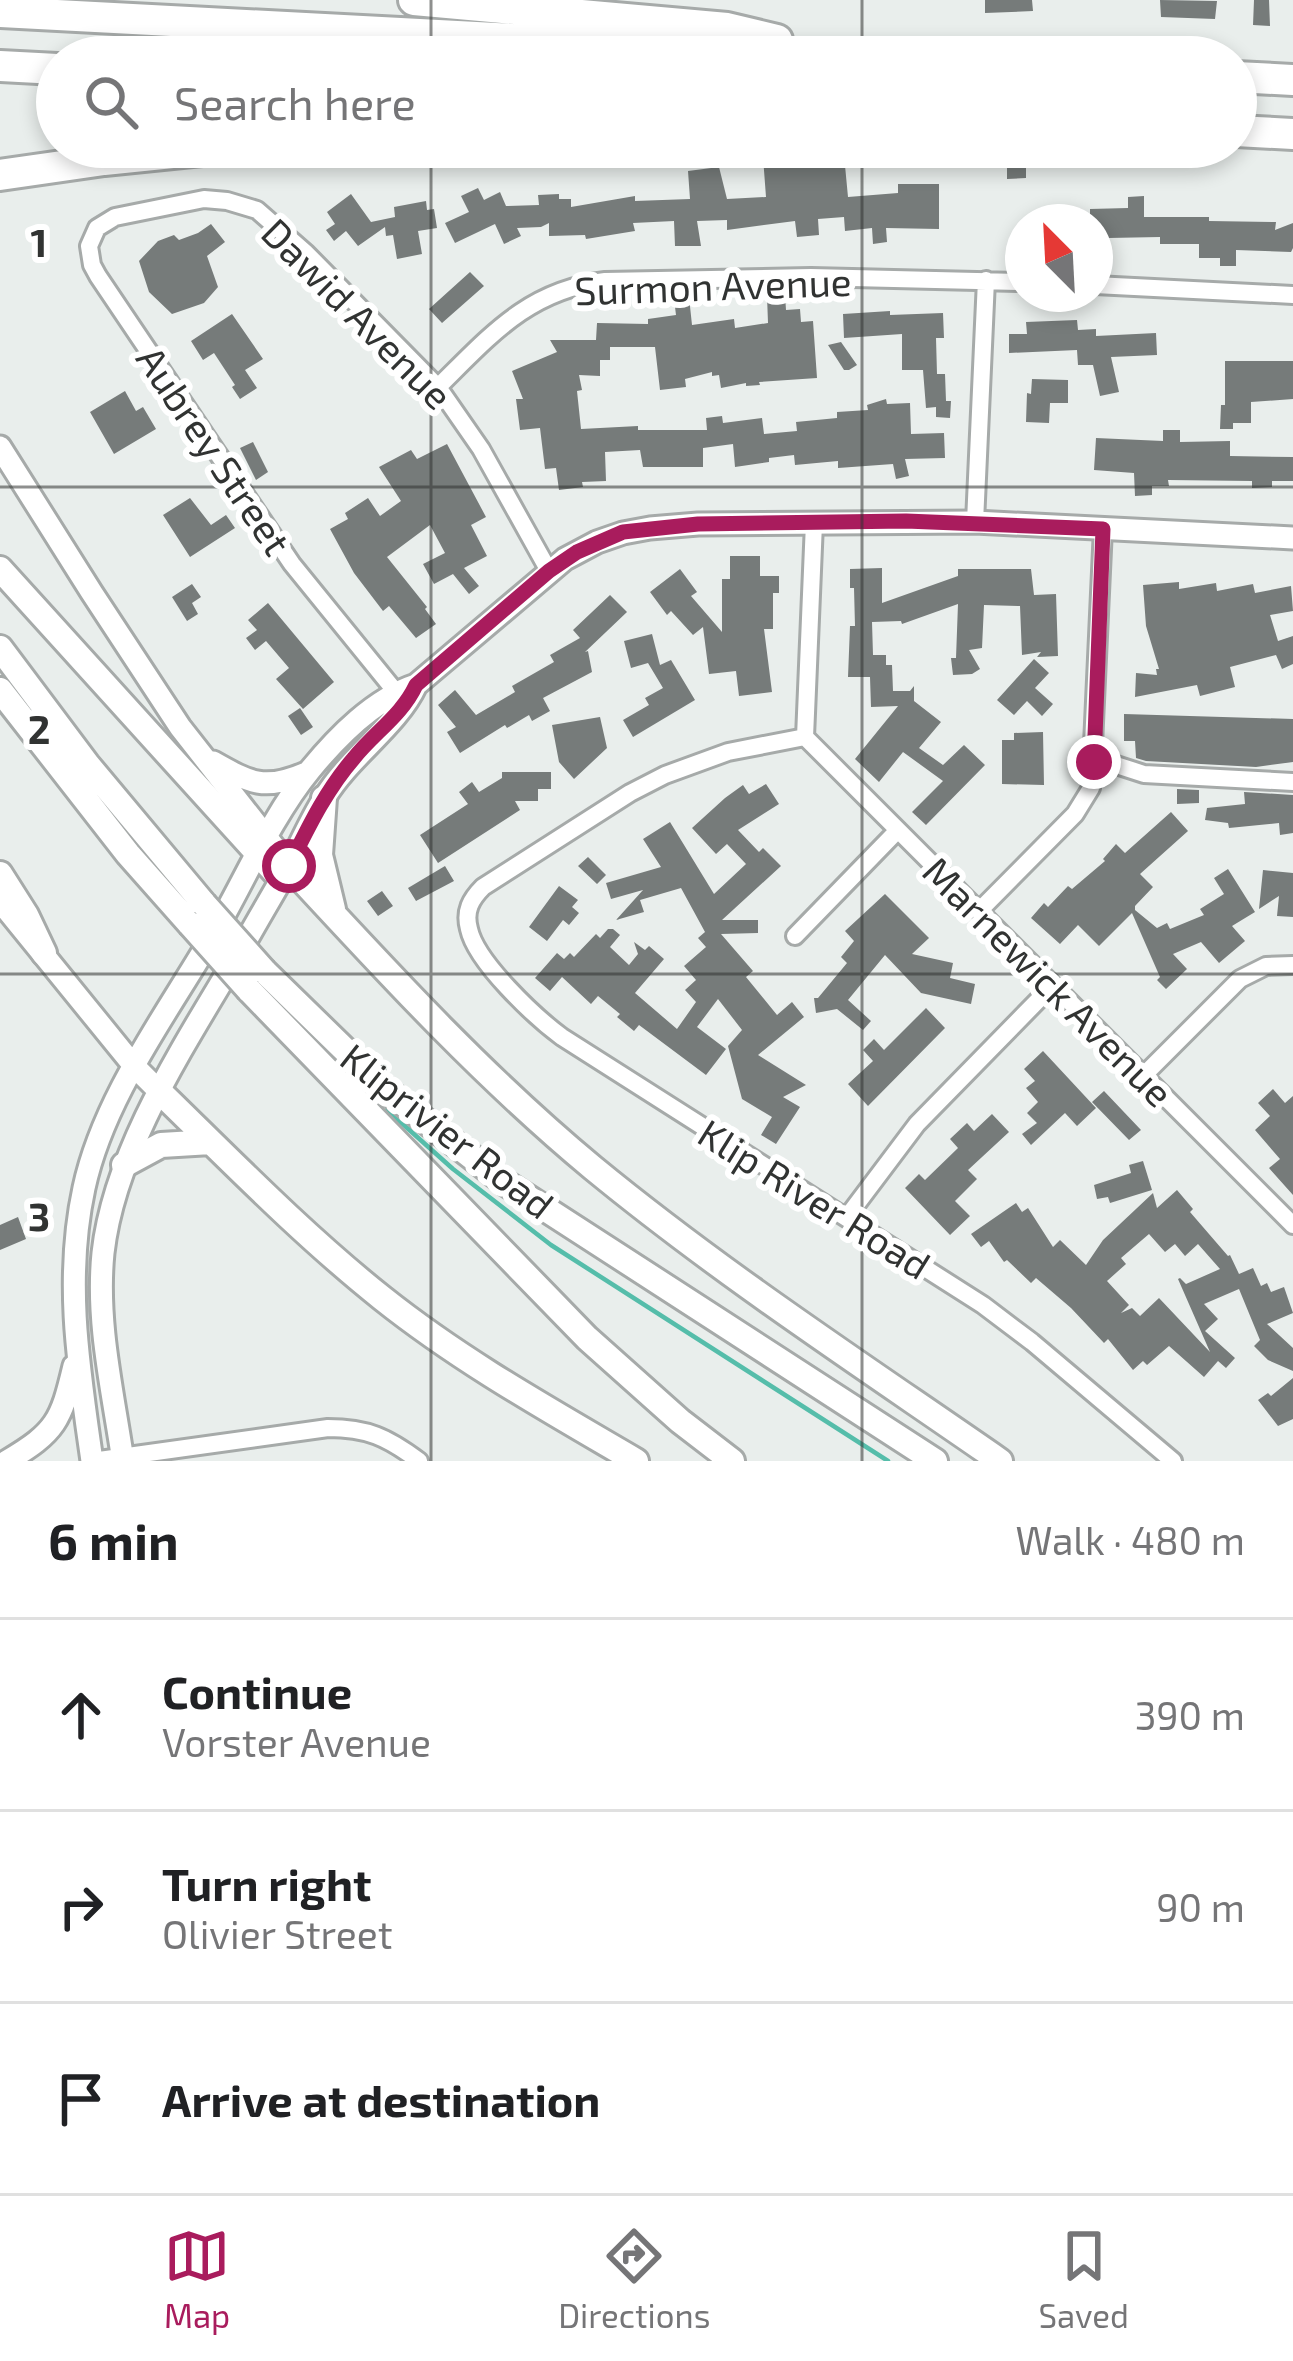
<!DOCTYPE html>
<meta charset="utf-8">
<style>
body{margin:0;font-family:"Exo 2",sans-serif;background:#f2f2f2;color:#202124}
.compass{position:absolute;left:1005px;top:204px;width:108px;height:108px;border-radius:50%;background:#fff;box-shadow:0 6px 18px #0003;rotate:336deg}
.stop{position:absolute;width:36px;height:36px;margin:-27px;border:9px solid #a91c5d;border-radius:50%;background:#fff}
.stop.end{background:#a91c5d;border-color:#fff;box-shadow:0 3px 12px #0008}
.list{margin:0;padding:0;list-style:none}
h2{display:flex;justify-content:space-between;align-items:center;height:156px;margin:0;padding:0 48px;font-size:51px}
h2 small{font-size:39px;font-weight:400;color:#757577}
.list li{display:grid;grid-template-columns:78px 1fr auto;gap:36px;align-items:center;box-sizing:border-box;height:192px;padding:0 48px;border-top:3px solid #e0e0e0}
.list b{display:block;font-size:45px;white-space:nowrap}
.list p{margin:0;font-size:39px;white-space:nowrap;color:#757577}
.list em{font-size:39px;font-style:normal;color:#757577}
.icon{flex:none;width:66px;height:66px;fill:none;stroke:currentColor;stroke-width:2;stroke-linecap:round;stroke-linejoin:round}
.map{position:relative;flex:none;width:1293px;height:1461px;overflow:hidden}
.search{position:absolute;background:#fff;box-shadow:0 6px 18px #0003;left:36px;right:36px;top:36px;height:132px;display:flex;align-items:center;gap:30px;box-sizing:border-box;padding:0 42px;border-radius:66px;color:#757577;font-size:45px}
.sheet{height:732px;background:#fff}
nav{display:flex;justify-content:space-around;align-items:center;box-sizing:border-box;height:168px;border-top:3px solid #e0e0e0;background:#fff;font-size:33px;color:#757577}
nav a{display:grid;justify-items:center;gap:6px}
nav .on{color:#a91c5d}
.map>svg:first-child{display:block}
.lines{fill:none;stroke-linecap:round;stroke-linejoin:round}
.stream{stroke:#55bdaa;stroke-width:4.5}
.building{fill:#767b7a;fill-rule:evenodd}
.minor-casing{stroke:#a6aaa9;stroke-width:22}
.secondary-casing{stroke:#a6aaa9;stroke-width:27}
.primary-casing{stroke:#a6aaa9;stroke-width:30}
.motorway-casing{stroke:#a6aaa9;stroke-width:36}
.minor{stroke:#fff;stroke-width:16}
.secondary{stroke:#fff;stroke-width:21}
.primary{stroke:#fff;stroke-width:24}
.motorway{stroke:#fff;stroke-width:30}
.primary-bridge-casing{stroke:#a6aaa9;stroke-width:30;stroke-linecap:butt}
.primary-bridge{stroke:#fff;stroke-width:24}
.route{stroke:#a91c5d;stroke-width:15}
.grid{fill:none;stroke:#313332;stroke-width:3;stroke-opacity:0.55}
.labels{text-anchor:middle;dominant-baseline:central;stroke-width:12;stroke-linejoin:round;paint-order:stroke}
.street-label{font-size:39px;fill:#313332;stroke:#fff}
.grid-label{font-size:39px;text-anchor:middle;font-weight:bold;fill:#313332;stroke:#fff;stroke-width:12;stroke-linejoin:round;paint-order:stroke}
</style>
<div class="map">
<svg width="1293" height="1461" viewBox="0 0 1293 1461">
<rect width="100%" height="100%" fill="#e9eeec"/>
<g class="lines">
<path class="stream" d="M387,1110L453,1169L551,1245L888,1461"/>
</g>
<path class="building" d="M985,0H1032L1033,11L985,13Z
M1160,0L1217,1L1215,19L1161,17Z
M1254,0H1269L1270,26L1253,25Z
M844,155L848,197L898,193V184H939V229L886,228L887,242L873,244L872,228L845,231L844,217L818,219L819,235L797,237L795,221L727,230V220L697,221L701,246H675L674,221L633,223L635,231L586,239L585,235L549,236V223L541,227L517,228L521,236L504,244L495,224L455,243L445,223L469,212L461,196L478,188L484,200L500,192L506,206L539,205L538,195L559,194V199H571V207L635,196V201L690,199L688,171L719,167L727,199L766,197L763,157Z
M1007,163H1026V178L1007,179Z
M351,194L371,222L395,217L394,207L426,201L427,210L434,209L437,228L418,231L422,254L397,259L393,235L386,236L385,227L358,246L346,231L334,241L326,230L335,224L327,212Z
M1144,196V217H1209V221L1276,222L1275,230L1293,223V248L1291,252L1236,250V266H1220V258H1199V244H1160V237L1108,238L1109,256H1095V222H1090V209L1128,208V197Z
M211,224L225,242L207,256L218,287L204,303L172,314L149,292L139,261L158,241L174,235L179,240L198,233Z
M470,272L484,286L442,323L429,309Z
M785,295L786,310L800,309L801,322L813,321L817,378L759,382L760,385L746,386V383L721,388L719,375L712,376V372L685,379L686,387L660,390L655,347H610V360H600V376L579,375L582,390L577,391L581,429L638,426V430H707L706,418L722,416L723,423L762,418L764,434L797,431L796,422L837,418V412L868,410L867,405L886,399L887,404L910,403L911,434L944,433L945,458L905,459L909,476L896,479L893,464L838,468V461L795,465L794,455L769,458V462L735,467L733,444L703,448V467H643L640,450L605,452L606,481L582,482L583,487L559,490L556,468L545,469L540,428L520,430L516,399H523L512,371L557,352L550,340H596L597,323L648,324V319L676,315L674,299L689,297L692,325L734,319L735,328L768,323L767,296Z
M890,311V315L943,313L944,338H936L937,374H945L946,401H951L950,418L936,417V407L926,408L923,370H902V334L844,338L843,314Z
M232,314L263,359L245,370L257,388L240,399L232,387L235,385L214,353L203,360L191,341Z
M1077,320L1078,330L1096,329V336L1156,333L1157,355L1111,357L1119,392L1100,396L1093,365H1078L1077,350L1009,353V334H1027L1026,322Z
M841,342L857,365L849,370H844L828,345Z
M1225,361H1293V399L1251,402V423H1233V429H1220L1221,405H1225Z
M1032,379L1068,380V403H1050L1049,423L1026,422L1027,393L1031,394Z
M125,391L136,411L143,407L156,429L114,454L90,412Z
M1163,430H1180V442L1230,441V456L1293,457V481H1272V487L1252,488V481L1168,480L1169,486H1152V495L1135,496L1134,473L1094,470L1096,438L1163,441Z
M253,442L268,472L256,480L240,448Z
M447,444L486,517L471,525L487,556L464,568L479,586L469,594L453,574L434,584L423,564L445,553L430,525L387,557L427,607L425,609L436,624L416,638L389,606L383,611L354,573L330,529L348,519L345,513L368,498L380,516L401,501L379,467L411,450L417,459Z
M190,498L211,525L226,515L235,528L190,557L163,515Z
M730,556H760V576H779V593H773V629H764L772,692L739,696L736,671L709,674L703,627L693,635L671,611L667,615L650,592L680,569L697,592L691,596L722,632V579H730Z
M882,568V603L958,576V569H1031L1034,595L1056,594L1058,656L1037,657L1041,652L1022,655L1020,606L984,605L982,648L969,650L980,669L972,674L953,675L951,658H956L958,604L902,624L901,621L872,622L873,655H886V665H892L893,691H910L914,686V701L941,722L919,748L943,765L964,745L985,765L926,825L912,812L943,781L903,752L879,782L855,759L898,706L871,707L870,677H848L850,626H855L854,588H850V569Z
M1179,582V589L1216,583L1217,591L1253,584L1255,593L1291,586L1293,611L1270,615L1278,641L1293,636V664L1282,669L1276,655L1230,667L1235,687L1200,696L1197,685L1135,697L1136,673L1157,675L1156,669H1159L1146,626L1143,585Z
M192,584L201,597L192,603L198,614L187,621L172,597Z
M610,595L627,612L585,652L588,651L592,672L543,698L550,711L532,721L529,715L507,728L505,725L460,753L447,732L456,727L438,705L455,690L476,715L515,692L512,686L554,662L550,655L580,638L573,630Z
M268,603L334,682L303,709L276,679L289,668L266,641L255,650L246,638L257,630L248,620Z
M652,634L660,665L671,660L695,700L633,737L623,720L649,705L645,698L663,688L648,663L631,668L624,641Z
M1034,659L1049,673L1035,688L1053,704L1042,716L1027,701L1014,715L997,700Z
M300,708L313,727L301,735L288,716Z
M1124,714L1293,719V762L1256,767L1146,761L1136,758L1135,741H1124Z
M600,717L607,748L574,779L559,762L552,725Z
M1043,732L1044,785L1002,784V740H1014V733Z
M502,772H551V789H538V801H515L520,810L438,863L420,835L468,804L459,792L472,782L479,792L502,778Z
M766,784L779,804L738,830L759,852L763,848L781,866L722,920H758V933L721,934L753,971L746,977L777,1015L792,1002L804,1017L758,1055L806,1085L783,1097L800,1107L776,1144L761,1135L772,1117L742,1099L728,1046L742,1030L718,999L697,1027L726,1049L706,1075L639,1025L634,1031L617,1017L620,1014L598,996L591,1004L562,977L550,991L535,978L557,953L564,959L570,953L574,957L596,934L600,938L608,929H613L620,935L610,947L629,965L638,954L634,942L645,950L649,946L664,959L635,993L677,1029L696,1002L685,990L696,980L684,966L706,947L698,938L705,932L681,888L640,900L644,912L616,920L643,890L611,899L606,883L661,867L643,839L670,822L714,894L746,864L727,844L716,854L692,828L725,798L743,785L749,794Z
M1177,789L1199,790V803L1177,804Z
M1244,792L1293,795V833L1280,835L1279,823L1229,828L1228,823L1205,820L1207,808L1245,804Z
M1171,812L1188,831L1140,874L1153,887L1135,906V910L1157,928L1167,923L1170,929L1204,915L1200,909L1224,894L1214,878L1228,869L1255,912L1232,926L1245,941L1219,963L1201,942L1173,954L1187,969L1166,989L1157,980L1160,977L1132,913L1099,946L1078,925L1060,944L1031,918L1044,903L1048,907L1068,886L1072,889L1105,861L1103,859L1116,844L1125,853Z
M588,857L606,875L597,884L578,866Z
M445,866L454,881L416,901L408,888Z
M1263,870L1293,873V917L1277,916L1279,896L1259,909Z
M559,886L578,900L572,907L579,913L569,925L563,920L547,941L529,927Z
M382,891L393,906L378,916L367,901Z
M885,894L929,938L912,954L953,963L950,978L975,984L971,1004L921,993L885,955L848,1000L871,1021L863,1030L837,1009L816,1013L814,998H818L847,963L841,957L854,941L845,931Z
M926,1008L945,1028L868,1106L848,1084L873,1061L863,1050L874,1039L884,1050Z
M1043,1051L1096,1108L1077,1126L1065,1113L1031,1145L1022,1134L1037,1123L1027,1113L1038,1102L1026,1088L1035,1081L1024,1069Z
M1273,1089L1285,1103L1293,1096V1195L1269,1168L1280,1159L1255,1130L1270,1116L1258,1103Z
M1104,1091L1141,1130L1129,1140L1092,1102Z
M992,1114L1009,1132L968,1170L977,1179L955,1201L970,1216L950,1235L905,1188L919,1174L925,1180L958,1148L950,1139L967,1123L974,1131Z
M1143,1161L1152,1190L1110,1203L1108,1197L1097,1199L1094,1185L1131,1173L1129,1165Z
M1177,1190L1193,1209L1190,1212L1228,1256L1230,1255L1239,1274L1253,1268L1261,1286L1267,1283L1271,1292L1284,1287L1293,1313L1267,1324L1293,1348V1371L1268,1360L1254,1346L1260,1340L1239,1289L1204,1304L1218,1319L1205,1331L1235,1358L1226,1368L1218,1361L1204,1377L1169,1346L1147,1365L1143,1361L1133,1370L1108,1339L1104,1343L1071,1308L1036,1278L1031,1283L1007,1260L1004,1262L989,1241L981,1247L971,1234L1016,1203L1022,1212L1028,1208L1053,1247L1060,1240L1086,1265L1103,1240L1153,1193L1157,1208ZM1149,1234L1165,1252L1175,1244L1185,1256L1198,1244L1220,1269L1186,1284L1180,1278L1178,1279L1210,1352L1159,1298L1140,1316L1132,1308L1121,1313L1129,1305L1107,1281L1126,1264L1121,1258Z
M18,1217L26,1239L0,1250V1225Z
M1293,1378V1419L1278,1426L1258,1400L1268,1393L1271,1396Z"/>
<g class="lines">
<defs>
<path id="minor" d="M1095,285L1293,295
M438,387C490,336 528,290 605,281L811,277L1023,282
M975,522L986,280
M404,702L292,564L98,276L92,265L89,246L97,228L115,217L204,199L227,201L257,210L306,253L438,387L481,449L549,571
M805,737L728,752L665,775L630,793L483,887C471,899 464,911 469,929C476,962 535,1017 562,1037L983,1305L1032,1342L1173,1461
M805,737L1293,1225
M805,737L814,523
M1094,762L1110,763L1144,774L1293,782
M979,911L1075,814L1091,788L1103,528
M795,936L898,830
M1144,1075L1240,979L1266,966L1293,965
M847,1217L917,1124L1052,986
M92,1461L328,1428C367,1428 387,1437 419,1461"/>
<path id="secondary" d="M0,447L92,593L180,727L289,866
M213,762C250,783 265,791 306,773
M0,901L134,1066L160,1092
M7,1461C56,1432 61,1421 74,1366
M92,1461C79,1370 64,1280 84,1188C104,1095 170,1010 217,928C246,877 273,815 310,770C338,736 374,699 416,685L565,559L597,542L623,533L650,528L698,524L975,522L1293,538
M123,1461C113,1392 96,1323 103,1253C115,1145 192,1034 246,941C261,914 277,888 291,862C302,840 312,817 325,797C350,756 397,726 416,685"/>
<path id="primary" d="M0,569L281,879
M0,648L87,764L204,904
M0,690L128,854L190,924
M324,798L320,855L333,909
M289,866C386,971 482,1076 593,1168C722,1274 863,1366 1000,1461
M0,874L26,915L44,953
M264,971L386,1090L504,1182L935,1461
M249,990L587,1338L680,1421L732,1461
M160,1092C232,1162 303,1235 382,1298C461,1361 549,1410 636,1461
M124,1165L161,1145L211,1142"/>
<path id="motorway" d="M414,0L727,28L777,40
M0,12L854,57
M0,66L57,69
M1236,77L1293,80
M1236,131L1293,134
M0,175L104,160L231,147"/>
</defs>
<use href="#minor" class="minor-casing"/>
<use href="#secondary" class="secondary-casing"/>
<use href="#primary" class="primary-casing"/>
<use href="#motorway" class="motorway-casing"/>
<use href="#minor" class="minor"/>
<use href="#secondary" class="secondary"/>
<use href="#primary" class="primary"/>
<use href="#motorway" class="motorway"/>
<defs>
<path id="primary-bridge" d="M204,904L264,971
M190,924L249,990"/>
</defs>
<use href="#primary-bridge" class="primary-bridge-casing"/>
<use href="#primary-bridge" class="primary-bridge"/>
</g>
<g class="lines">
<path class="route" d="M289,866C308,828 326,790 354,758C375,732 402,715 416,685L549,571L577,552L623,532L698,524L906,521L1103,529L1094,762"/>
</g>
<path class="grid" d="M431,0V57M862,0V57M431,147V1461M862,147V1461M0,487H1293M0,974H1293"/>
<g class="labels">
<g class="street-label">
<text transform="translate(713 285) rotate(-2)">Surmon Avenue</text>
<text transform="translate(358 313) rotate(45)">Dawid Avenue</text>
<text transform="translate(215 450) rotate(56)">Aubrey Street</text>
<text transform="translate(1049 981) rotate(45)">Marnewick Avenue</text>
<text transform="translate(448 1130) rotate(38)">Kliprivier Road</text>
<text transform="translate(815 1198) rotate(32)">Klip River Road</text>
</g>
</g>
<g class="grid-label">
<text x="39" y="257">1</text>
<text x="39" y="744">2</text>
<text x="39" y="1231">3</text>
</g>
</svg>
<svg class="compass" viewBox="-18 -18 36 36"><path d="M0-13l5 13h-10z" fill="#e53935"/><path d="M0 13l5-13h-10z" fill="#757577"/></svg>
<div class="stop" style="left:289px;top:866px"></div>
<div class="stop end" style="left:1094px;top:762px"></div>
<div class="search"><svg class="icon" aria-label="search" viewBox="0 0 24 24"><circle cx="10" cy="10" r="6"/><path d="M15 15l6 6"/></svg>Search here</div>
</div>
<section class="sheet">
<h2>6 min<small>Walk · 480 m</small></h2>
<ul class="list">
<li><svg class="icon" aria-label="ahead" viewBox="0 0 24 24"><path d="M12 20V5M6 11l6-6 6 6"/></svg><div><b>Continue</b><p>Vorster Avenue</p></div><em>390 m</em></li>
<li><svg class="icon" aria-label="right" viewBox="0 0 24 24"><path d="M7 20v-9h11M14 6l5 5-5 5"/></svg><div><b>Turn right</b><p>Olivier Street</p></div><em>90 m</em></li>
<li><svg class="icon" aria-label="arrive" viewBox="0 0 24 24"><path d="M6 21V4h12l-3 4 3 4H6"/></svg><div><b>Arrive at destination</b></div></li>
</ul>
</section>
<nav>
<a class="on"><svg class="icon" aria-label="map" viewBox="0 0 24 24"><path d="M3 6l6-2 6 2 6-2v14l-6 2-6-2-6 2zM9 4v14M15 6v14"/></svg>Map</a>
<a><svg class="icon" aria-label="directions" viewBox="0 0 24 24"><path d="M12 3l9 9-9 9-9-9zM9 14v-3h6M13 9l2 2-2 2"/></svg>Directions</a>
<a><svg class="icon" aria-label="saved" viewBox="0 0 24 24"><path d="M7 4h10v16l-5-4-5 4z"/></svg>Saved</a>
</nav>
